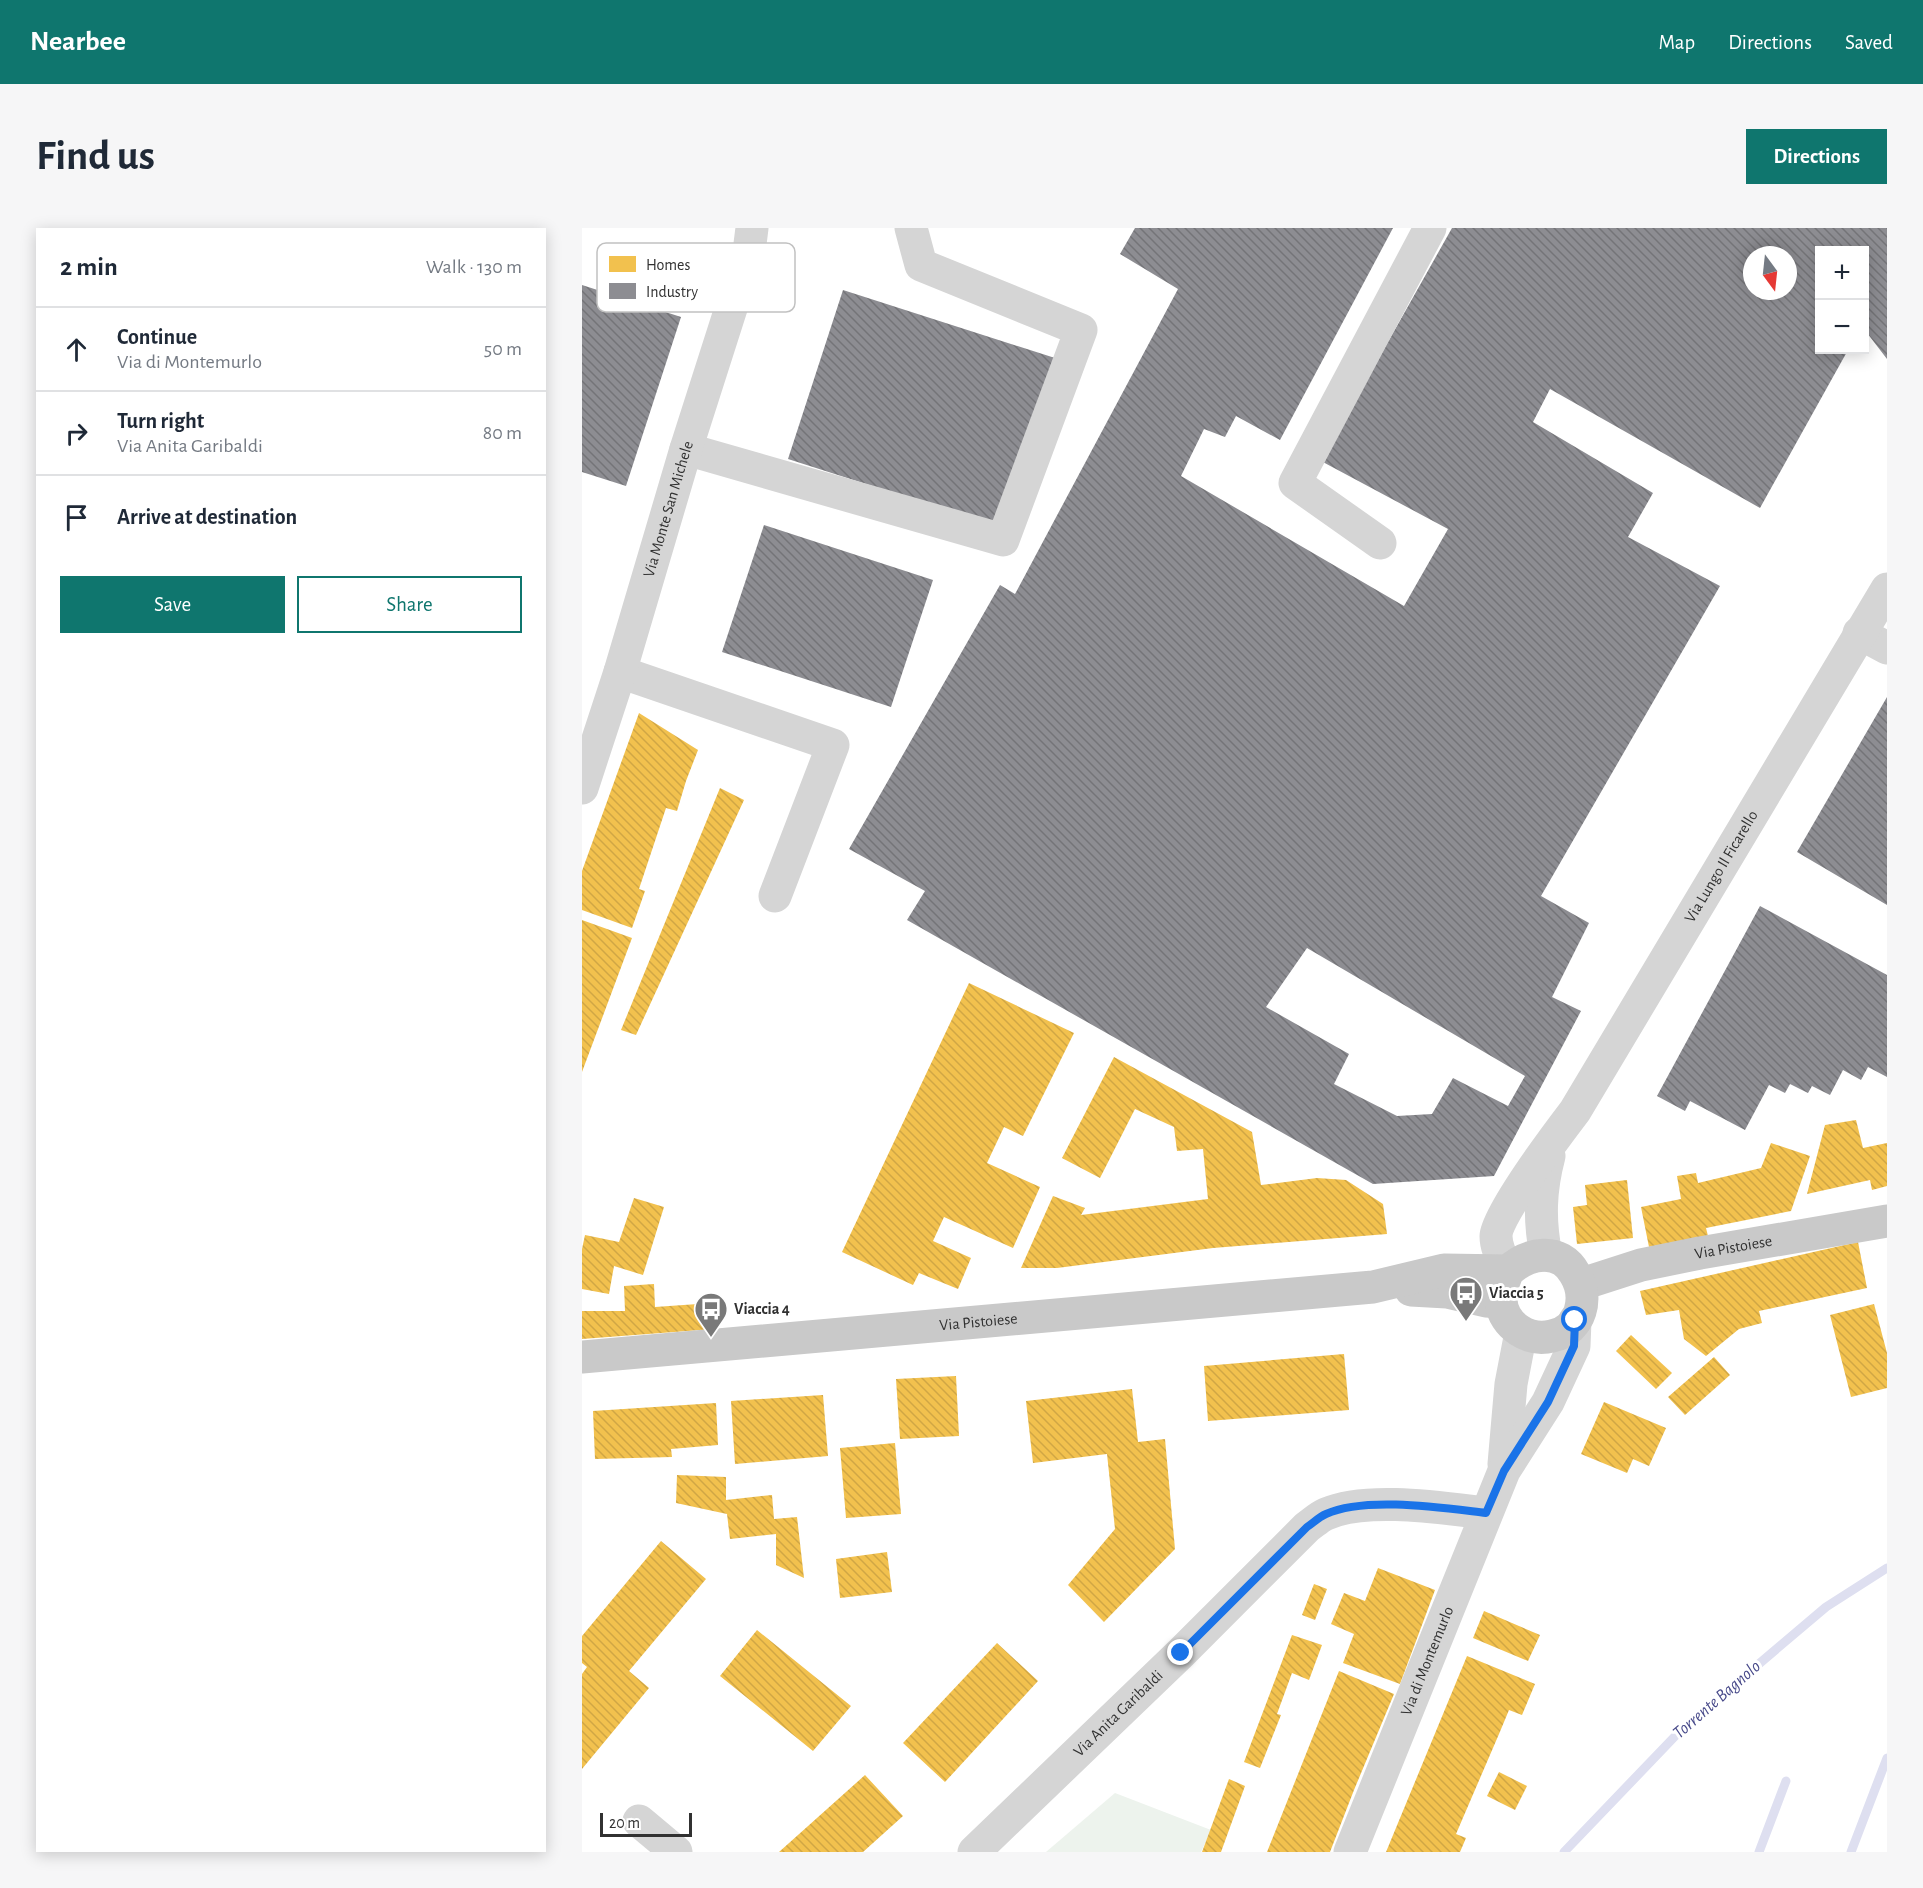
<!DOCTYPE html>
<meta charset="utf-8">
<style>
body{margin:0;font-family:"Alegreya Sans",sans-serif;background:#f6f6f7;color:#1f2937}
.controls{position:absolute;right:18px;top:18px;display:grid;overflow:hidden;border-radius:0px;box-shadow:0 3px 15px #0003}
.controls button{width:54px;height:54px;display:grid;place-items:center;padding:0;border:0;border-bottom:2px solid #e0e1e3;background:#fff;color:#1f2937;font:30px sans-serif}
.compass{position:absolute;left:1161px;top:18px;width:54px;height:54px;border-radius:50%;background:#fff;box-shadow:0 3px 15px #0003;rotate:165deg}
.scale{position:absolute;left:18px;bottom:15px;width:92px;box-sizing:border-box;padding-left:6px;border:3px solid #313131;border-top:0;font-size:16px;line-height:21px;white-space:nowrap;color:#313131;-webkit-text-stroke:4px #fff;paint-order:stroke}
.stop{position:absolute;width:18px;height:18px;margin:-14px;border:4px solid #1a73e8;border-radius:50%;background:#fff}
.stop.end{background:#1a73e8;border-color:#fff;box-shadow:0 2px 6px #0008}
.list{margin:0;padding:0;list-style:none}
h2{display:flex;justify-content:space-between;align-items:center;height:78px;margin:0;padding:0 24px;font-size:26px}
h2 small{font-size:20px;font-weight:400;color:#747a83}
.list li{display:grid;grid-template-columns:39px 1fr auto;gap:18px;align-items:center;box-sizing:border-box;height:84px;padding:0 24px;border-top:2px solid #e0e1e3}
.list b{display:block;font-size:22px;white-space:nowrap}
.list p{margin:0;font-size:20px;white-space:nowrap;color:#747a83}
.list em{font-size:20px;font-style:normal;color:#747a83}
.actions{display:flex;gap:12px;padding:18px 24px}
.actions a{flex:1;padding:14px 0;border:2px solid #0f766e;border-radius:0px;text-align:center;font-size:21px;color:#0f766e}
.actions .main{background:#0f766e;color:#fff}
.icon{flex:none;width:33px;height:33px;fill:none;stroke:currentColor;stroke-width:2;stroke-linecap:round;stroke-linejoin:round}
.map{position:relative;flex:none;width:1305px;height:1624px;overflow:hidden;border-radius:0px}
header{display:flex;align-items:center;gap:36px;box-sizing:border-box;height:84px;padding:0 30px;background:#0f766e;color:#fff}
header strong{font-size:28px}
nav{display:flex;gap:33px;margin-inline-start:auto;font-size:21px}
.intro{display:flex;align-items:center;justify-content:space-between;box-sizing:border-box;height:144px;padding:0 36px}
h1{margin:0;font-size:42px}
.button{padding:15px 27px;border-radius:0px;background:#0f766e;color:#fff;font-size:21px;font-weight:700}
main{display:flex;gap:36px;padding:0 36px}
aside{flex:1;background:#fff;border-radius:0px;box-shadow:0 3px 15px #0003}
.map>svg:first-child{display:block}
.green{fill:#edf3ed}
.homes{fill:url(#homes-back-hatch)}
.industry{fill:url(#industry-back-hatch);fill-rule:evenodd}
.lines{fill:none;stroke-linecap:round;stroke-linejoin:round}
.stream{stroke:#dedff0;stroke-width:9}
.minor{stroke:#d5d5d5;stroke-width:33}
.major{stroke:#c9c9c9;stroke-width:33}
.route{stroke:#1a73e8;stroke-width:8}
.labels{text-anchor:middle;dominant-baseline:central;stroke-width:6;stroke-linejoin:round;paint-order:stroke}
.street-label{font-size:16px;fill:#313131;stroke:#fff}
.poi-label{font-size:16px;font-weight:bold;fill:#313131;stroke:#fff;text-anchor:start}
.water-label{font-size:18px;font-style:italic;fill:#484a8a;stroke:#fff}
.key{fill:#fff;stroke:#c1c1c1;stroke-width:1.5}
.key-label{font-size:16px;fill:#313131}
</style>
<header>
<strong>Nearbee</strong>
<nav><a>Map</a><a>Directions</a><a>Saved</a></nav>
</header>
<div class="intro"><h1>Find us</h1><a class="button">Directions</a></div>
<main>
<aside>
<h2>2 min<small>Walk · 130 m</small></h2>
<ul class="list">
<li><svg class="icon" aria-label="ahead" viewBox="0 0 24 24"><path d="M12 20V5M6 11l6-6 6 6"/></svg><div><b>Continue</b><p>Via di Montemurlo</p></div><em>50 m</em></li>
<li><svg class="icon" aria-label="right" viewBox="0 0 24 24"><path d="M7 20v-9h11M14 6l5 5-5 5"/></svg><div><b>Turn right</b><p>Via Anita Garibaldi</p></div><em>80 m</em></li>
<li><svg class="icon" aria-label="arrive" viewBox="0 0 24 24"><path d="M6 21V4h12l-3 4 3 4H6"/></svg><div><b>Arrive at destination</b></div></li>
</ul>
<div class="actions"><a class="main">Save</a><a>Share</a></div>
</aside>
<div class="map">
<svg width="1305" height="1624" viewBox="0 0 1305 1624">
<defs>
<pattern id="homes-back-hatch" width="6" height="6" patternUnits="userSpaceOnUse" patternTransform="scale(1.5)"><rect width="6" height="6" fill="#f2c14e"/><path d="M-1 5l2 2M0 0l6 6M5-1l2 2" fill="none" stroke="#d0a645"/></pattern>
<pattern id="industry-back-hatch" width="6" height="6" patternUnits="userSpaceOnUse" patternTransform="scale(1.5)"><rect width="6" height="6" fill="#8d8d92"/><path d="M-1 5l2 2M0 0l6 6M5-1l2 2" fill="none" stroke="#747478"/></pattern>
</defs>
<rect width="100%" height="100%" fill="#fff"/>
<path class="green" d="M533,1565L629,1602L619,1624H464Z"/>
<path class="homes" d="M57,485L116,522L104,553L95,583L84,580L57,661L63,663L50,700L0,682V643Z
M138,560L162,572L54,807L39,802Z
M0,692L50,710L0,844Z
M387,755L492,805L441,908L422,899L405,935L458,959L431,1020L362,989L351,1013L389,1030L376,1061L337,1045L331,1057L260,1024Z
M532,829L670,904L679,957L735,950L764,952L801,976L805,1006L631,1020L475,1040H439L471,968L503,980L499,987L626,971L621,921L595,923L592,899L553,881L518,950L480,930Z
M1274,892L1281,920L1305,915V958L1290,962L1288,952L1225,966L1243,897Z
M1189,915L1228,928L1209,983L1124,1000L1126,1008L1067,1019L1059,979L1099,971L1095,948L1114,945L1116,955L1179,940Z
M1045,952L1051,1010L995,1016L991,979L1005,977L1003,957Z
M52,970L82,979L61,1047L32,1038L27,1066L0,1061V1021L3,1007L37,1014Z
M1276,1014L1285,1060L1177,1083L1180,1095L1157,1101L1124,1128L1102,1111L1097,1082L1064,1087L1058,1063Z
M72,1056L73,1079L130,1075L132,1101L0,1111V1083H43L42,1058Z
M1292,1076L1305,1125V1160L1269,1169L1248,1087Z
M1049,1107L1090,1145L1074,1161L1034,1123Z
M762,1126L767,1182L626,1193L622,1138Z
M1132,1129L1148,1147L1103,1187L1086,1169Z
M374,1148L377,1208L318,1211L314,1151Z
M550,1161L556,1214L583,1211L593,1321L522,1394L486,1357L533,1301L525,1226L451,1235L444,1173Z
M241,1167L246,1228L153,1236L149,1173Z
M1022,1174L1084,1200L1067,1238L1051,1231L1045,1245L999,1226Z
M134,1175L136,1217L89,1221L90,1229L13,1231L11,1183Z
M313,1215L319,1286L264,1290L258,1220Z
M95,1247L144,1249V1272L190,1267L192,1291L215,1289L222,1350L194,1337V1306L148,1311L145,1286L94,1275Z
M79,1313L124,1351L47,1443L67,1460L0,1541V1446L5,1439L0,1435V1408Z
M305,1324L310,1364L258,1370L254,1331Z
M796,1340L853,1362L818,1456L761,1435L772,1406L749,1396L762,1365L783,1373Z
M732,1356L745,1361L733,1392L720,1387Z
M902,1383L958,1407L946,1433L891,1410Z
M175,1402L269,1478L231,1523L138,1448Z
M710,1407L740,1417L727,1452L710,1445L695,1486L699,1487L678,1540L662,1534Z
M415,1415L456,1453L363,1554L321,1515Z
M885,1428L953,1456L940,1487L927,1482L917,1506L874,1606L884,1610L878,1624H804Z
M757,1443L812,1466L772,1562L748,1624H685Z
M917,1544L945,1558L933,1582L905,1568Z
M283,1547L321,1588L281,1624H197Z
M647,1551L663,1558L639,1624H620Z"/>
<path class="industry" d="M553,0H811L698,212L654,188L643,209L622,201L599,248L822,378L866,301L739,233L870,0H1305V131L1282,101V22H1238V122H1266L1178,280L968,161L951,194L1071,265L1046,309L1138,358L959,668L1007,695L970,769L999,783L912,948L791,956L325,692L343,663L267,621L418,357L433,366L596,61L538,26ZM1170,27H1206V63H1170ZM725,720L943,848L926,878L871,850L850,886L815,888L752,856L767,826L684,779Z
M0,57L99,89L44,258L0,244Z
M261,62L473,130L418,299L206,231Z
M182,297L351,352L309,479L140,424Z
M1305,469V677L1215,624Z
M1178,678L1305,747V849L1286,839L1279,852L1261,842L1248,867L1230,858L1226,865L1208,856L1203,865L1187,857L1163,902L1108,873L1103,883L1075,868Z"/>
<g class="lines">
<path class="stream" d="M982,1624L1099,1502L1244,1379L1305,1340
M1177,1624L1204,1553
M1269,1624L1305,1530"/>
<g class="minor">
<path d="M104,221L421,312L499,102L339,37L329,0"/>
<path d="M798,315L713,255L848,0"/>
<path d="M1277,405L1305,420"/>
<path d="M38,444L251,517L193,668"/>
<path id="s1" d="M0,560L38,444L104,221L167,24L170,0"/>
<path d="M964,1027C957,992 958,962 967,928"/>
<path id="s2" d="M926,1043C921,1032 914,1021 914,1008C914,987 977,904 993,883L1305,361"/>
<path d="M922,1236L929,1156L939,1104"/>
<path d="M57,1593L94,1624"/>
<path id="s3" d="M392,1624L599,1425L725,1299C731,1295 737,1289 744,1286C784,1268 861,1280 904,1285"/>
<path id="s4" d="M768,1624L922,1243L966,1174L992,1118L993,1092"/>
</g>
<g class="major">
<path id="s5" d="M1000,1056L1059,1037L1118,1025L1305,993"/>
<path d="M829,1062L865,1064L904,1073L919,1074"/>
<path id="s6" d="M0,1129L791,1059L862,1042L926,1043C946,1025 978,1018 993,1046C1007,1069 1000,1102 970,1108C947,1114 922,1098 919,1074C917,1062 922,1053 926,1043"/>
</g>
</g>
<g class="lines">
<path class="route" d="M599,1425L725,1299C731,1295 737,1289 744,1286C784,1268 861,1280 904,1285L922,1243L966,1174L992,1118L993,1092"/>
</g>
<defs>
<symbol id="bus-pin" viewBox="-11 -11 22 30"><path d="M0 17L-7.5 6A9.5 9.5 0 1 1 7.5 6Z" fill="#797979" stroke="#fff"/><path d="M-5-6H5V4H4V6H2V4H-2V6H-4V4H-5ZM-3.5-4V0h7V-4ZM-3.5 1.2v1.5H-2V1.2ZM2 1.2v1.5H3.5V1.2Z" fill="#fff"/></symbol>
</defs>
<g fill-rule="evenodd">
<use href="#bus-pin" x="865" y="1046" width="38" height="52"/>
<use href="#bus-pin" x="110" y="1062" width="38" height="52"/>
</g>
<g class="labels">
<g class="street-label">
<text stroke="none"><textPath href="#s1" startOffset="292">Via Monte San Michele</textPath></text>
<text stroke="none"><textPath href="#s2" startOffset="471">Via Lungo Il Ficarello</textPath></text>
<text stroke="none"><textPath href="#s5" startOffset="156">Via Pistoiese</textPath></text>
<text stroke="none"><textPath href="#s6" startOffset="398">Via Pistoiese</textPath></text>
<text stroke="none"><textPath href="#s4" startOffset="206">Via di Montemurlo</textPath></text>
<text stroke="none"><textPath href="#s3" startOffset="200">Via Anita Garibaldi</textPath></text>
</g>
<g class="poi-label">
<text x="907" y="1065">Viaccia 5</text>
<text x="152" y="1081">Viaccia 4</text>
</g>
<g class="water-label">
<text transform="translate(1135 1472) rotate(-41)">Torrente Bagnolo</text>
</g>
</g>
<rect x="15" y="15" width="198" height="69" rx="9" class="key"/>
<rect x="27" y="28" width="27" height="16" fill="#f2c14e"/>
<rect x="27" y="55" width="27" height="16" fill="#8d8d92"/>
<g class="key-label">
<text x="64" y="42">Homes</text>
<text x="64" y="69">Industry</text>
</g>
</svg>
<div class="controls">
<button>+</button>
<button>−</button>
</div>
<svg class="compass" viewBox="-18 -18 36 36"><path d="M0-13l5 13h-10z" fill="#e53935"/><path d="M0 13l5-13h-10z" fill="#747a83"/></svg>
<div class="scale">20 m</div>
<div class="stop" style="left:993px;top:1092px"></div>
<div class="stop end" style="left:599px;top:1425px"></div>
</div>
</main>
